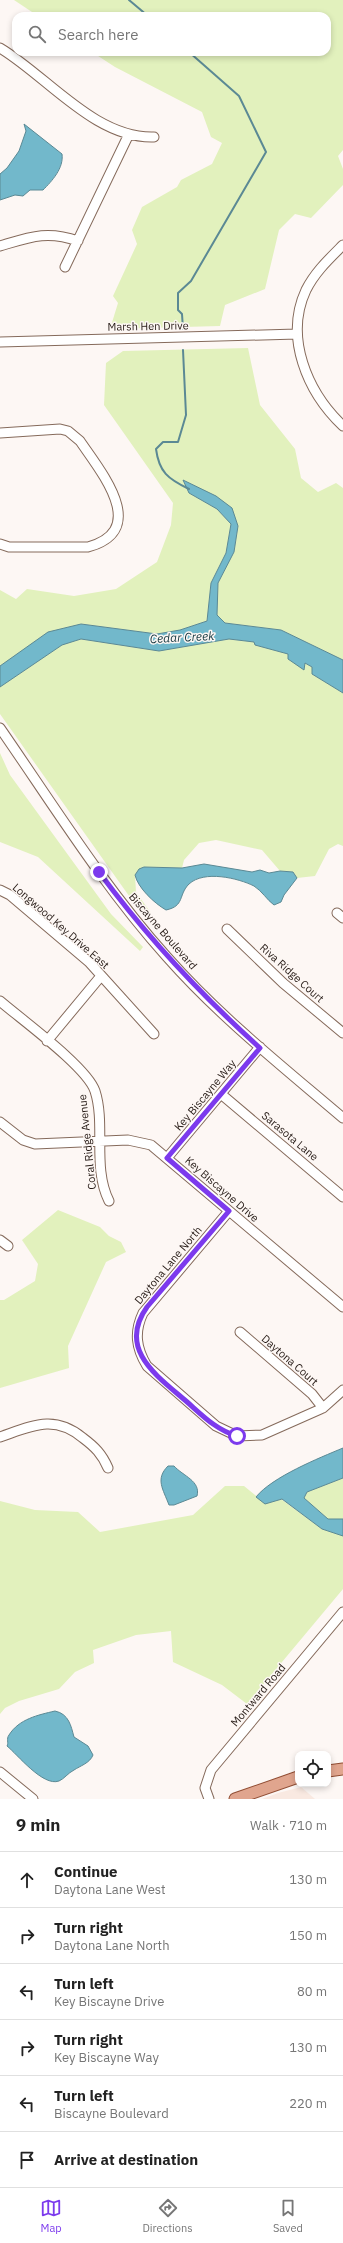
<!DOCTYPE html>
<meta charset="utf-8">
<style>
body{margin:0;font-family:"IBM Plex Sans",sans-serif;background:#f6f6f6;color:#222}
.controls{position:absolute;right:12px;bottom:12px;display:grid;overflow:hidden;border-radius:8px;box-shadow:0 2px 6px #0003}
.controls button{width:36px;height:36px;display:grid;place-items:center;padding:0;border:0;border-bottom:1px solid #e0e0e0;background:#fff;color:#222;font:20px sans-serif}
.stop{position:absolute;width:12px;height:12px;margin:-9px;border:3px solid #7c3aed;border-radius:50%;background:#fff}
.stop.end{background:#7c3aed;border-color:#fff;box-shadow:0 1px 4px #0008}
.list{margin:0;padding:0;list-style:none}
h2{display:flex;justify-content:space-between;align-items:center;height:52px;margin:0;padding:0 16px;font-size:17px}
h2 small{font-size:13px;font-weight:400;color:#767676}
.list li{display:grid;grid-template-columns:26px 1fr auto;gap:12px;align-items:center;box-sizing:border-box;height:56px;padding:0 16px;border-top:1px solid #e0e0e0}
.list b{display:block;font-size:15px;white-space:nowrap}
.list p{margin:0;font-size:13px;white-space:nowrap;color:#767676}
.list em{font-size:13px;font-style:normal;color:#767676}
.icon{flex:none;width:22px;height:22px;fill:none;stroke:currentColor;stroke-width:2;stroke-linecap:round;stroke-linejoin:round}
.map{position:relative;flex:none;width:343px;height:1799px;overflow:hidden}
.search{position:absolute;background:#fff;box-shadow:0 2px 6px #0003;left:12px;right:12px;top:12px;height:44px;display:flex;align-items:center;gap:10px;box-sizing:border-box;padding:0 14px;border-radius:12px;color:#767676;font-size:15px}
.sheet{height:388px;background:#fff}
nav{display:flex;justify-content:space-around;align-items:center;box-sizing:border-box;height:56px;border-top:1px solid #e0e0e0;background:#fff;font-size:11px;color:#767676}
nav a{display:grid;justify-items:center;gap:2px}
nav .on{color:#7c3aed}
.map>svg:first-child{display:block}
.built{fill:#f9e9e1}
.green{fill:#e2f1bd}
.water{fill:#72b8cb;stroke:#5b8994}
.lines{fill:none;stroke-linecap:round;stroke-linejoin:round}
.stream{stroke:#5b8994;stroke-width:2}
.minor-casing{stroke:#856a5b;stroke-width:11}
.major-casing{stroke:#914d33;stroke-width:13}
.minor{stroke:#fff;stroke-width:9}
.major{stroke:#e0a58e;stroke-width:11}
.route{stroke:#7c3aed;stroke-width:5}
.labels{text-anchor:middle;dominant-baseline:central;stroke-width:3;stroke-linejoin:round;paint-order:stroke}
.street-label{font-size:11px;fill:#251a15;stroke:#fdf7f4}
.water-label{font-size:12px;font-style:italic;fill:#153740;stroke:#fdf7f4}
</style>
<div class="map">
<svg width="343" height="1799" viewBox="0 0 343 1799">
<rect width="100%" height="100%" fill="#fdf7f4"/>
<path class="built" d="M301,1787L315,1799H262L278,1793Z"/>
<path class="green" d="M14,0H343V150L338,156L343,169V185L311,218L295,214L279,230L265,289L225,305L220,326L110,329L118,303L113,296L137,244L132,230L142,207L177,187L181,180L212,164L222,143L211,137L202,112L115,67L92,52H327V16H38Z
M248,348L260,405L295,449L301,478L318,492L336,483L343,488V660L281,630L225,623L217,615L218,583L234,552L238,526L184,480L189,493L217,509L231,524L226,553L211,583L207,621L180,630L157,634L81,624L0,666V590L16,599L27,589L74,596L116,589L157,562L171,525L173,503L104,405L106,363L123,351Z
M81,639L159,651L229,639L254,642L255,645L288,654L304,669L305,663L312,667V674L343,693V846L338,844L329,849L315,876L297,878L293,872L280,871L262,850L216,840L199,843L184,860L182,868L144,867L135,875L136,892L151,913L139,910L0,714V687L62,645Z
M0,753L10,775L111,914L143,947L140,951L38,857L0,842Z
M58,1210L100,1227L109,1236L121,1242L126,1252L106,1262L68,1346L69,1368L0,1388V1300H4L35,1281L38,1264L22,1240Z
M343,1478V1519H328L304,1498L307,1492Z
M225,1486H244L265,1503L281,1499L322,1529L343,1536V1589L247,1704L222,1685L173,1662L171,1631L136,1635L93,1650L94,1663L75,1672L59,1689L19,1701L5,1708L0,1714V1501L35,1510L78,1512L100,1532L193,1515Z"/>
<path class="water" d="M24,124L62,154C64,168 52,181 43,190H30L23,196L15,195L0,200V174L7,168L19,151L26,131Z
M183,480L216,496L232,508L238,526L234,552L218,583L217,615L225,623L281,630L343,660V693L312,674V667L305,663L304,670L288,659V654L255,645L254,642L229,639L159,651L81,639L62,645L0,687V666L48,632L81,624L157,634L180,630L207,621L211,583L226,553L231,524L217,509L189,493Z
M204,864L252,872L260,870L269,873L280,871L293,872L297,878L284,895L281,902L274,905C267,900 262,891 254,886C238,878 204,870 189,884C178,895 185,906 166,910C154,903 138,888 135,875L139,869L144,867L182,868Z
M343,1448V1478L307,1492L304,1498L328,1519H343V1536L322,1529L282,1499L265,1504L256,1497C272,1477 319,1458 343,1448Z
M168,1466H174C183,1476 201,1481 197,1496L174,1505H169C163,1489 155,1479 168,1466Z
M55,1711C69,1714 71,1726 74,1737L88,1746L93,1755C90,1763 80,1766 74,1770C68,1773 64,1779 59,1781C43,1787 17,1754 7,1746C9,1743 6,1739 9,1735C19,1719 38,1715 55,1711Z"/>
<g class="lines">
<path class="stream" d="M129,0L148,16
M183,329L182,314L178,310V293L191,281L266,152L239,96L189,52
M183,350L186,415L178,442H163L156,449C159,472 168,479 189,489"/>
<defs>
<path id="minor" d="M0,48C47,76 95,139 154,137
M343,245C329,259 315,272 306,290C284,337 307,392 343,426
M0,246C30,237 47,230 78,241
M65,267L129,134
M0,342L297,334
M0,433L60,429L68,431L80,441C101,472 150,530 88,547H9L0,544
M0,728C54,806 104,887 167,957C220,1017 282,1066 343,1118
M0,890L10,895L89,962L154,1034
M337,913L343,918
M227,929L283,983L343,1033
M0,1001C22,1020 87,1067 95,1091C106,1125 92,1167 109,1201
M47,1041L101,976
M221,1094L343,1197
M0,1122L23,1140L35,1144L128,1140L151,1145L343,1307
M167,1158L260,1047
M229,1211L143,1313C134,1332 136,1348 147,1366L216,1426L237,1436L262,1435L323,1408L343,1390
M0,1240L8,1246
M240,1332L312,1394L323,1408
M0,1437C32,1426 54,1414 83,1438C95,1447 102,1454 108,1468
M0,1772L33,1799
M209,1799L205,1788L211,1770L343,1612"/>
<path id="major" d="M328,1771L343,1769
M235,1799L298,1777"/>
</defs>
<use href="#minor" class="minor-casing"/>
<use href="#major" class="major-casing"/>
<use href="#minor" class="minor"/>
<use href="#major" class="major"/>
</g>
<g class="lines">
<path class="route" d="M99,872C147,937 200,994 260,1048L167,1158L229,1211L147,1307C117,1349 157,1376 186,1401C202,1415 216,1430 237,1436"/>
</g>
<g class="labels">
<g class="street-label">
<text transform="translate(148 326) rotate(-1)">Marsh Hen Drive</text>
<text transform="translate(61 926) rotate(41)">Longwood Key Drive East</text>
<text transform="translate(163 931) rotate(49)">Biscayne Boulevard</text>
<text transform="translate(292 973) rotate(42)">Riva Ridge Court</text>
<text transform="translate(205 1095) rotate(-50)">Key Biscayne Way</text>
<text transform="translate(290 1136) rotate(40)">Sarasota Lane</text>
<text transform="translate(87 1142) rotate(-96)">Coral Ridge Avenue</text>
<text transform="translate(222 1189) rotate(41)">Key Biscayne Drive</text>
<text transform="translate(168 1265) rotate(-50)">Daytona Lane North</text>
<text transform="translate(290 1360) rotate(41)">Daytona Court</text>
<text transform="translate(258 1695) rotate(-50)">Montward Road</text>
</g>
<g class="water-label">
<text transform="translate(182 637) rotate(-3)">Cedar Creek</text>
</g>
</g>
</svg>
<div class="controls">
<button><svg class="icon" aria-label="locate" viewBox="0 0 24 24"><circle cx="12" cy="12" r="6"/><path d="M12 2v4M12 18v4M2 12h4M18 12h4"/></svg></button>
</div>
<div class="stop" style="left:237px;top:1436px"></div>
<div class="stop end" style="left:99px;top:872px"></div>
<div class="search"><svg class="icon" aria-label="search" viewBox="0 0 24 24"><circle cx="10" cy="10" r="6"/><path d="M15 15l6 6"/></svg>Search here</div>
</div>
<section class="sheet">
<h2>9 min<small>Walk · 710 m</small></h2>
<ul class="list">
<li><svg class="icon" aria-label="ahead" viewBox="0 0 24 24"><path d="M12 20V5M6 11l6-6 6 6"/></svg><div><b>Continue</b><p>Daytona Lane West</p></div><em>130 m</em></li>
<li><svg class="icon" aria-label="right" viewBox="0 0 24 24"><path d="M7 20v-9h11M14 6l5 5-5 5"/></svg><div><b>Turn right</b><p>Daytona Lane North</p></div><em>150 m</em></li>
<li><svg class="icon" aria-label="left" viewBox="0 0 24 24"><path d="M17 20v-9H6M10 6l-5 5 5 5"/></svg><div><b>Turn left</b><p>Key Biscayne Drive</p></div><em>80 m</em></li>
<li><svg class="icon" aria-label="right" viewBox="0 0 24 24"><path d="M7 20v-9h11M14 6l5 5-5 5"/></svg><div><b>Turn right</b><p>Key Biscayne Way</p></div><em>130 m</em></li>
<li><svg class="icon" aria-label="left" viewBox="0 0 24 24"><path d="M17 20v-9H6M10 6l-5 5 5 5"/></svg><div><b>Turn left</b><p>Biscayne Boulevard</p></div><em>220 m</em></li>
<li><svg class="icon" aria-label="arrive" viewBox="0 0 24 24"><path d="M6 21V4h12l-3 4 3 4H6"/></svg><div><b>Arrive at destination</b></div></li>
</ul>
</section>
<nav>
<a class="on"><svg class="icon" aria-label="map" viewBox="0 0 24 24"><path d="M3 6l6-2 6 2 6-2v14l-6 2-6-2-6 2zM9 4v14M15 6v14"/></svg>Map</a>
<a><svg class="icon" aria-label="directions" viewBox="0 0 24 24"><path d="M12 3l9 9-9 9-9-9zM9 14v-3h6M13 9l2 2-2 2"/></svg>Directions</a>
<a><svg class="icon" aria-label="saved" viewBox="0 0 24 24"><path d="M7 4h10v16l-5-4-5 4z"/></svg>Saved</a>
</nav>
